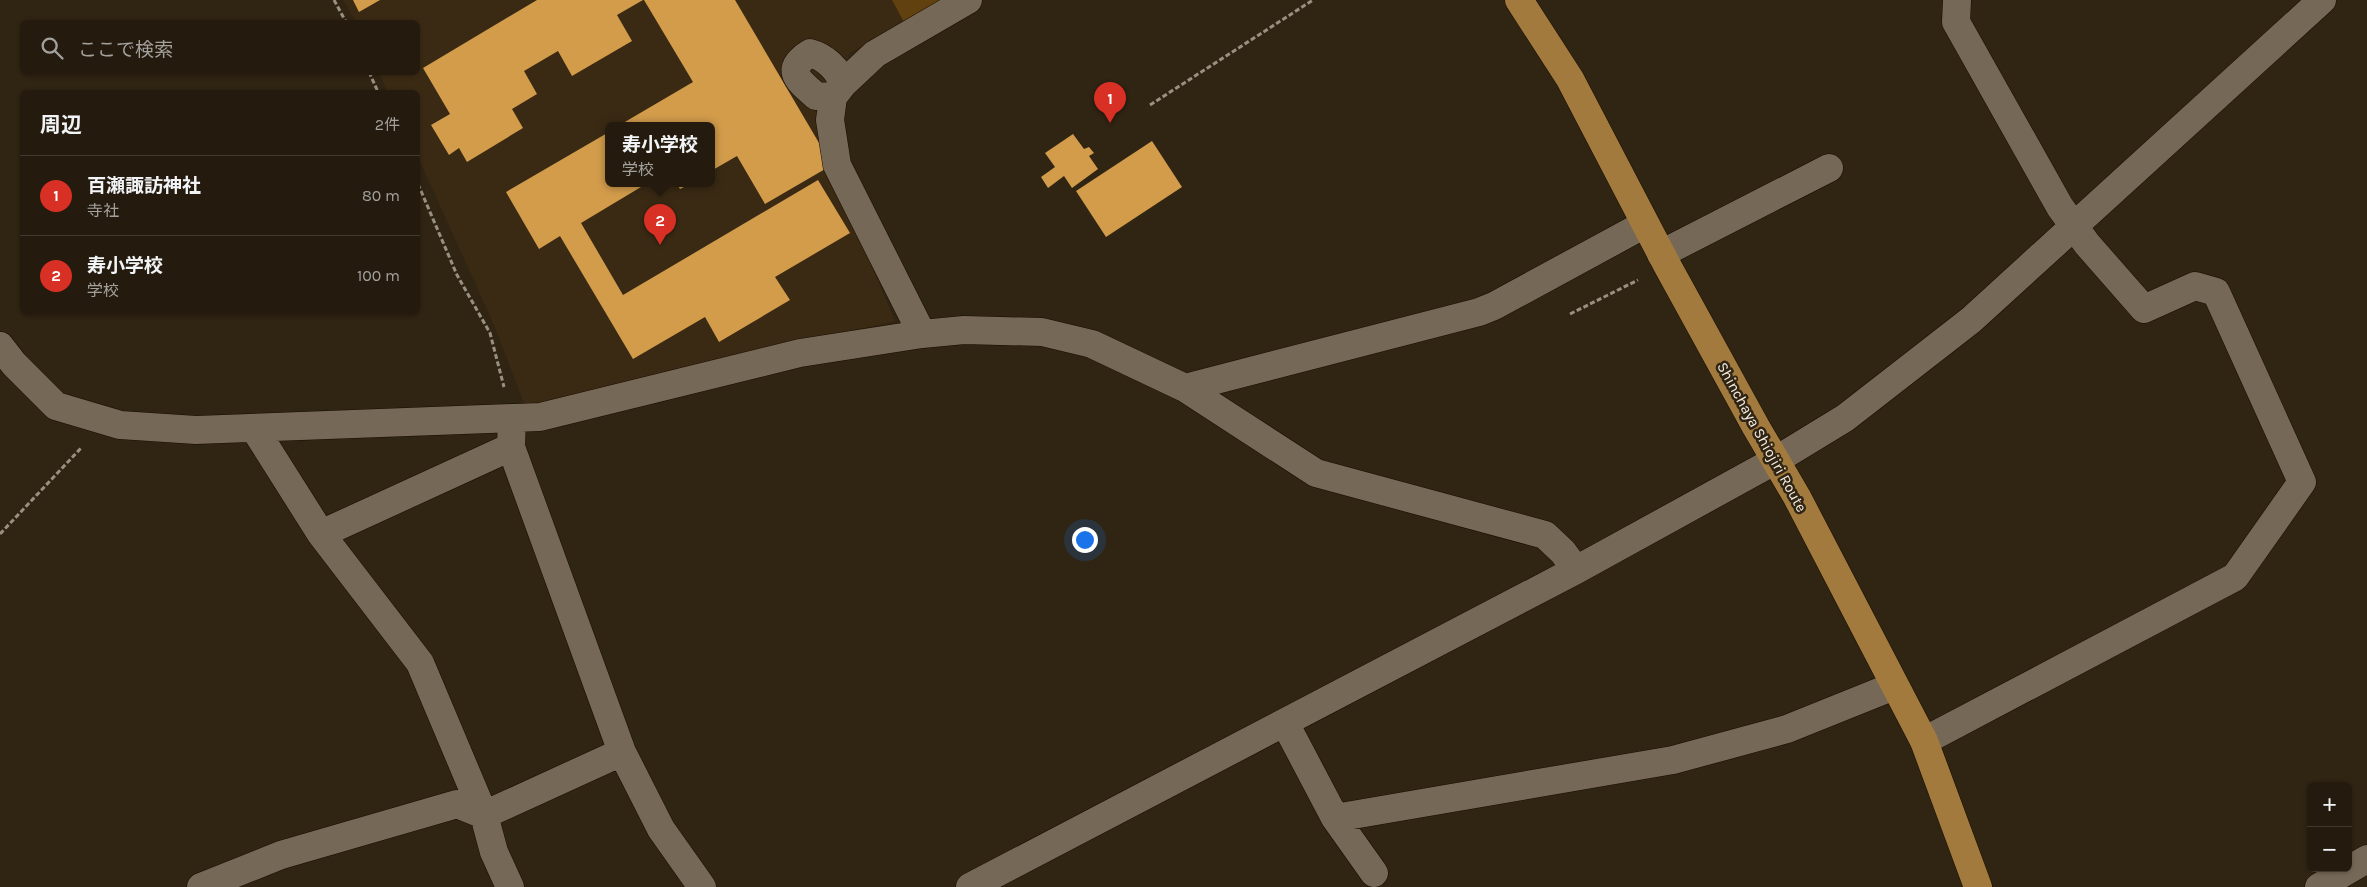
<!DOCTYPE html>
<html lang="ja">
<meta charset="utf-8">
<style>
body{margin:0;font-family:Karla,"Noto Sans JP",sans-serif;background:#2c2417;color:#f1f3f6}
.controls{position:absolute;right:15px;bottom:15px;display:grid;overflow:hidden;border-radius:8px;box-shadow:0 1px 4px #0004}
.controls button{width:45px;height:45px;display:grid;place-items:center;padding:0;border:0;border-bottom:1px solid #41392e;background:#241b0e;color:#f1f3f6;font:25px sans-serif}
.you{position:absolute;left:1084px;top:539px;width:18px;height:18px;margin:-12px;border:4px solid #fff;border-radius:50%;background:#1a73e8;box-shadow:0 0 0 8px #1a73e833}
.badge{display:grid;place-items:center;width:32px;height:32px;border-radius:50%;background:#d93025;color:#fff;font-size:16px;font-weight:700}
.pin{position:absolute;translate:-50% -41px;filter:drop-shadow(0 1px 2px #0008)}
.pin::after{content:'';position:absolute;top:26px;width:18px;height:15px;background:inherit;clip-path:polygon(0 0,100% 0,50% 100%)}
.popup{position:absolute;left:605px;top:122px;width:110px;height:65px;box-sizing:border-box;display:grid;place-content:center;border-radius:8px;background:#241b0e;filter:drop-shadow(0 1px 4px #0005);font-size:16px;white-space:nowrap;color:#a3a19e}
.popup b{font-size:19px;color:#f1f3f6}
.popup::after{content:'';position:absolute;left:50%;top:100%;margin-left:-10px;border:10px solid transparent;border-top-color:#241b0e}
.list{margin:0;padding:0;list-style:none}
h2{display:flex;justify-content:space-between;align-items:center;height:65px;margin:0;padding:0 20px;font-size:21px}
h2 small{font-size:16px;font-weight:400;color:#a3a19e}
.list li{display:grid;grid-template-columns:32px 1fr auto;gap:15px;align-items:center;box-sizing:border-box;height:80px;padding:0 20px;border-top:1px solid #41392e}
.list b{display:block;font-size:19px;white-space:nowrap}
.list p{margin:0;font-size:16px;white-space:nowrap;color:#a3a19e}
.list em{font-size:16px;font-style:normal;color:#a3a19e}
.icon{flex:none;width:28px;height:28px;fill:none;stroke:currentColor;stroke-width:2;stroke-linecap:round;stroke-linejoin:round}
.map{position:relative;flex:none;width:2367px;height:887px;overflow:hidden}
.search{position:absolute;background:#241b0e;box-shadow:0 1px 4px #0004;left:20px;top:20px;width:400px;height:55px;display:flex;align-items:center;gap:12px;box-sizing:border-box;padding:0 18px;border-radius:8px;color:#a3a19e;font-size:19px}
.panel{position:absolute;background:#241b0e;box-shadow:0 1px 4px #0004;left:20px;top:90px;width:400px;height:225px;border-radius:8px}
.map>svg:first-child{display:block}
.built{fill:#3a2a14;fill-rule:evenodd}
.green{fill:#60410f}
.building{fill:#d29c4b}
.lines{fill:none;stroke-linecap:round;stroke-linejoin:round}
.minor-casing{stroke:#170d01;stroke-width:29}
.major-casing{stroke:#170d01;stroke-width:29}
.path{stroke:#9a9082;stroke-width:3;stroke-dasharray:5 2.5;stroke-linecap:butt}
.minor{stroke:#766856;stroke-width:28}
.major{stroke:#a27a3d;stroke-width:28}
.labels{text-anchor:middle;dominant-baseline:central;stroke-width:5;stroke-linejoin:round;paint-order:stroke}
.street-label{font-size:15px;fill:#f5ede2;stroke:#302413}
</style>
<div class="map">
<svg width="2367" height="887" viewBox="0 0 2367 887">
<rect width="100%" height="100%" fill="#302413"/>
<path class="built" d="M343,0H942L850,53L823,113L831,170L895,321L525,406L494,325L418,157V92H388L379,73L418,72V22H356ZM609,126H711V184H609Z"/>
<path class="green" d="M892,0H942L904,22Z"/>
<path class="building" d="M353,0H380L359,12Z
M537,0H643L617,15L632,41L572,76L558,51L524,71L537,94L512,109L523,128L467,162L459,148L449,155L431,125L450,114L423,68Z
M644,0H735L832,165L765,204L737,156L711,171V126H618L693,82Z
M609,132V184H646L581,223L623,295L818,180L850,233L775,277L790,300L719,342L705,317L633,359L560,236L539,249L506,192Z
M1073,134L1084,149L1089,147L1094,153L1089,156L1098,169L1072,188L1064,176L1048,188L1041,177L1055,167L1045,153Z
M1152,141L1182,187L1106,237L1076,191Z
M677,184H690L680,189Z"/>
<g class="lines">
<defs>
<path id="minor" d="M810,53C825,57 838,69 843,84L833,97L816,96C799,81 783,70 810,53Z
M843,84L875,54L968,0
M833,97L830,120L837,165L922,334
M1661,254L1829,168
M0,346L14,364L56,406L120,425L196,430L540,417L800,353L922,334L964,330L1042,332L1092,344L1185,388L1316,473L1545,535L1563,552L1576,570
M1185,388L1479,312L1494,306L1645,224
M512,418L511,447L622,752L661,829L702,887
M254,428L321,534L420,663L484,815L494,852L510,887
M321,534L511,447
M1285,723L1335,818L1374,873
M1924,741L2235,577L2302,482L2216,292L2195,286L2144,309L2087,244L2060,207L1956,22L1957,0
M1335,818L1673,760L1787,729L1894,686
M201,887L281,855L457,804L484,815L622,752
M970,887L1576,570L1776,460L1845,418L1971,320L2322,0
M2319,887L2367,859"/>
<path id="major" d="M1519,0L1570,79L1667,265L1756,427L1797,497L1924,741L1978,887"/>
</defs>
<use href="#minor" class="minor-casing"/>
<use href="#major" class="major-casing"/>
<path class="path" d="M334,0L346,22
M369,72L378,92
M1150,105L1313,0
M418,184L457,275L490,333L504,387
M1570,314L1638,280
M0,534L82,447"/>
<use href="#minor" class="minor"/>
<use href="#major" class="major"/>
</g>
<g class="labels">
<g class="street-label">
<text transform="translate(1762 437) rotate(61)">Shinchaya Shiojiri Route</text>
</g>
</g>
</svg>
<div class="controls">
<button>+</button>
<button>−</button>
</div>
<div class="you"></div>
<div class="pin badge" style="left:1110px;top:123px">1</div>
<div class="pin badge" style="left:660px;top:245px">2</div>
<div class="popup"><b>寿小学校</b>学校</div>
<div class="search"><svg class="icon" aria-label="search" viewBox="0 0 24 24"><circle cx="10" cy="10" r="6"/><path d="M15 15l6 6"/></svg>ここで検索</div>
<section class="panel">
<h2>周辺<small>2件</small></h2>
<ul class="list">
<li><span class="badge">1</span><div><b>百瀬諏訪神社</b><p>寺社</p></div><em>80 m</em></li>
<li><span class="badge">2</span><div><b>寿小学校</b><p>学校</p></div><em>100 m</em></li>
</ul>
</section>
</div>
